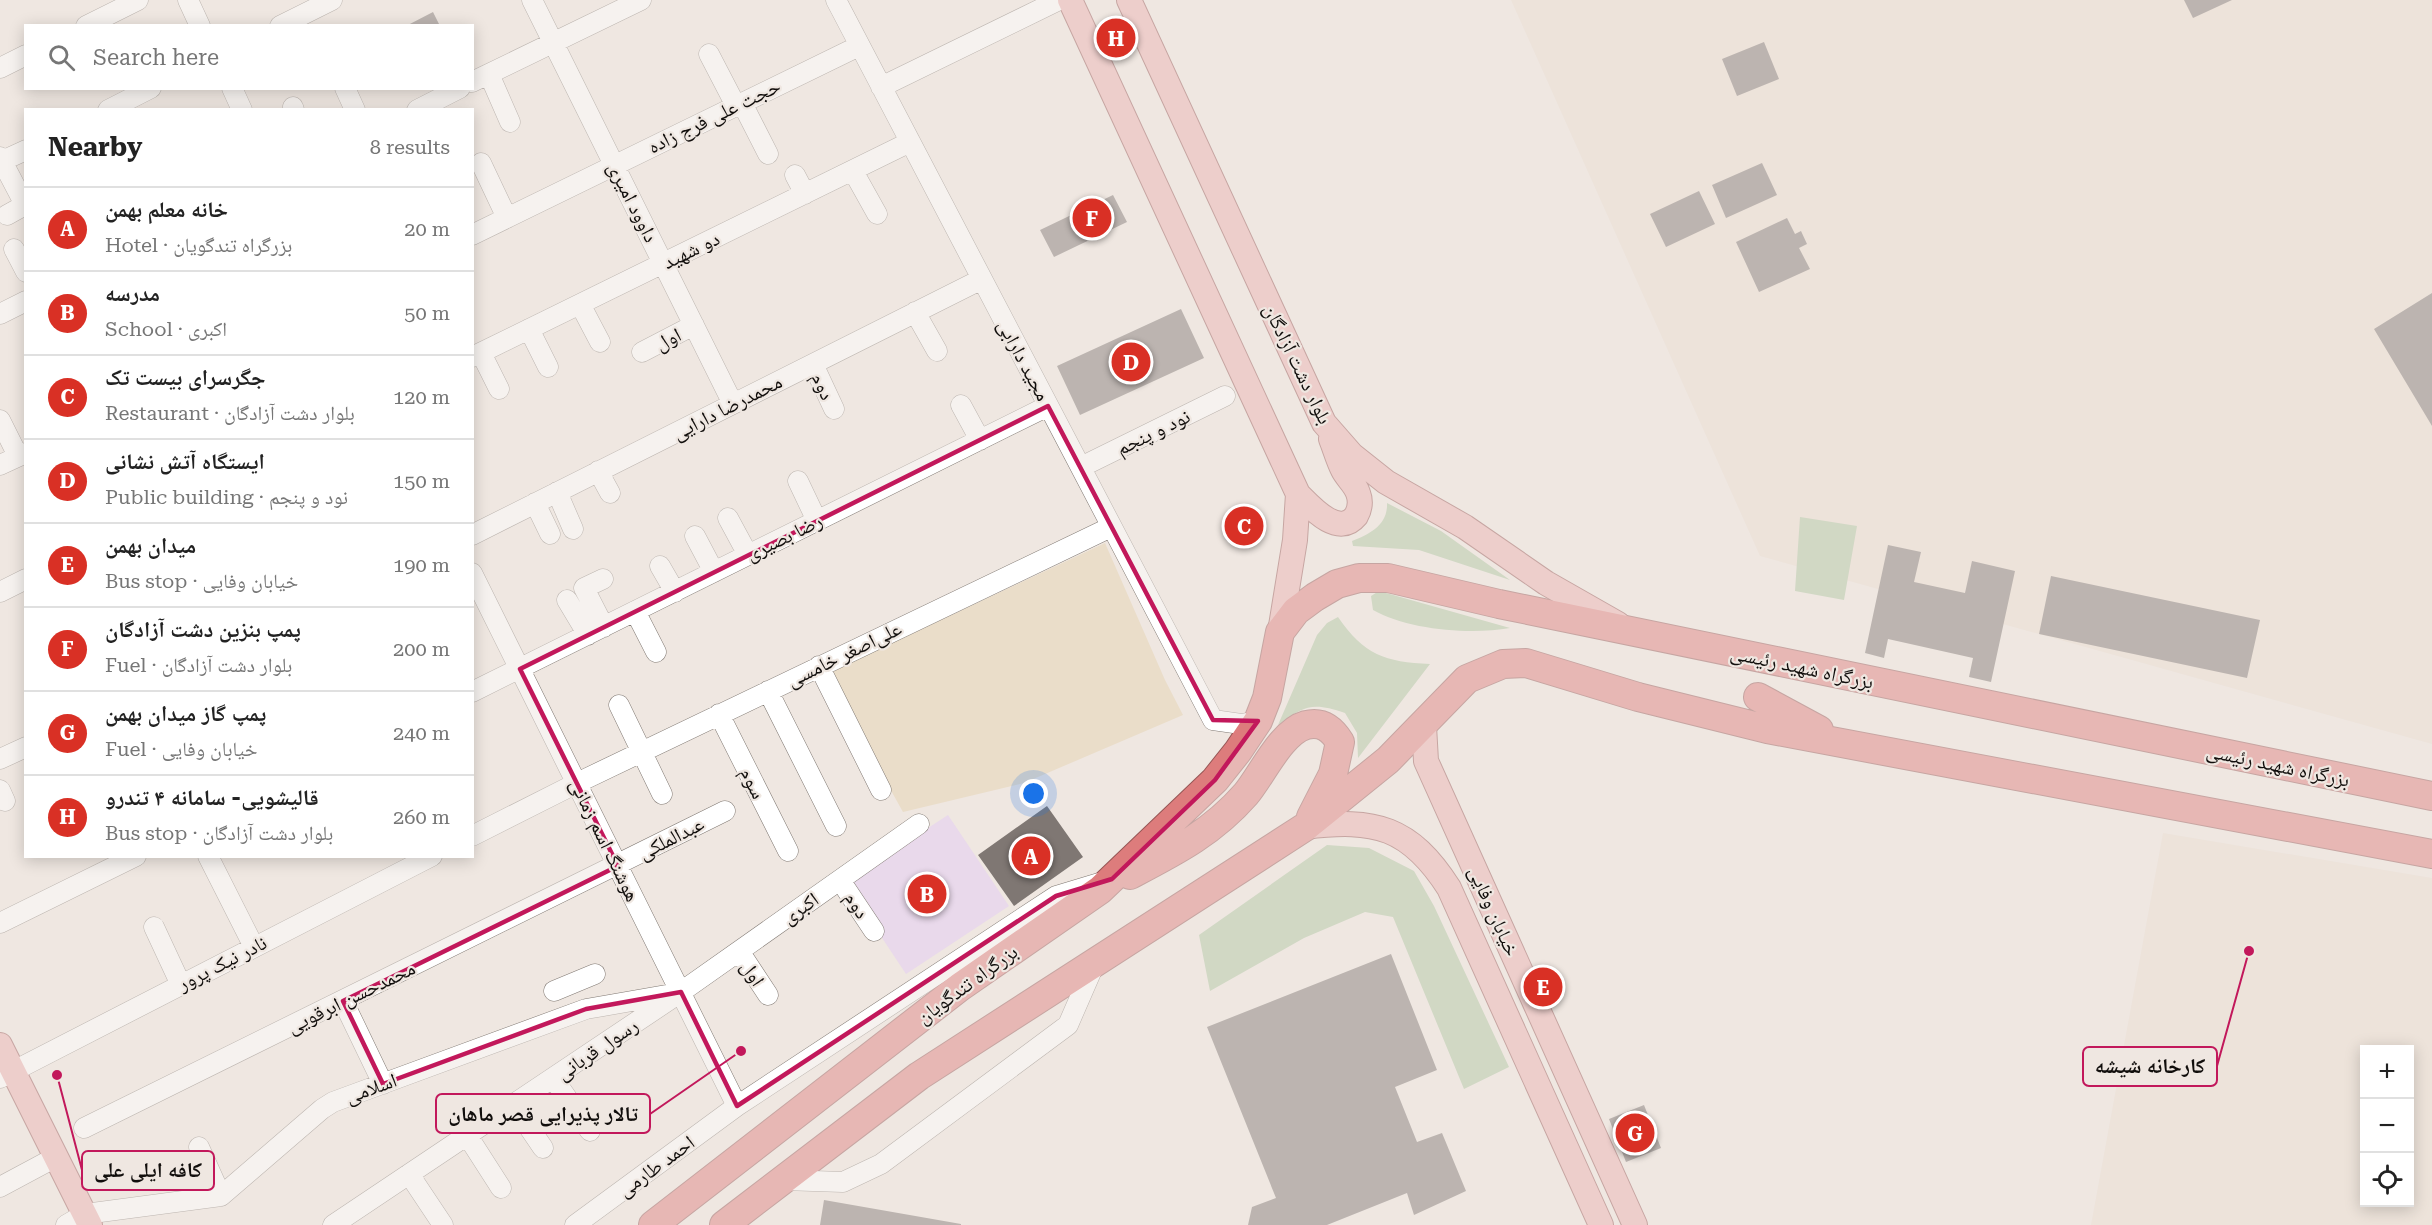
<!DOCTYPE html>
<meta charset="utf-8">
<style>
body{margin:0;font-family:"Roboto Serif","Noto Naskh Arabic",serif;background:#f2f2f2;color:#222}
.controls{position:absolute;right:18px;bottom:18px;display:grid;overflow:hidden;border-radius:0px;box-shadow:0 3px 15px #0003}
.controls button{width:54px;height:54px;display:grid;place-items:center;padding:0;border:0;border-bottom:2px solid #e0e0e0;background:#fff;color:#222;font:30px sans-serif}
.you{position:absolute;left:1034px;top:794px;width:21px;height:21px;margin:-15px;border:4px solid #fff;border-radius:50%;background:#1a73e8;box-shadow:0 0 0 9px #1a73e833}
.badge{display:grid;place-items:center;width:39px;height:39px;border-radius:50%;background:#d93025;color:#fff;font-size:20px;font-weight:700}
.pin{position:absolute;translate:-50% -50%;border:3px solid #fff;box-shadow:0 2px 6px #0006}
.list{margin:0;padding:0;list-style:none}
h2{display:flex;justify-content:space-between;align-items:center;height:78px;margin:0;padding:0 24px;font-size:26px}
h2 small{font-size:20px;font-weight:400;color:#767676}
.list li{display:grid;grid-template-columns:39px 1fr auto;gap:18px;align-items:center;box-sizing:border-box;height:84px;padding:0 24px;border-top:2px solid #e0e0e0}
.list b{display:block;font-size:22px;white-space:nowrap}
.list p{margin:0;font-size:20px;white-space:nowrap;color:#767676}
.list em{font-size:20px;font-style:normal;color:#767676}
.icon{flex:none;width:33px;height:33px;fill:none;stroke:currentColor;stroke-width:2;stroke-linecap:round;stroke-linejoin:round}
.map{position:relative;flex:none;width:2432px;height:1225px;overflow:hidden}
.search{position:absolute;background:#fff;box-shadow:0 3px 15px #0003;left:24px;top:24px;width:450px;height:66px;display:flex;align-items:center;gap:15px;box-sizing:border-box;padding:0 21px;border-radius:0px;color:#767676;font-size:22px}
.panel{position:absolute;background:#fff;box-shadow:0 3px 15px #0003;left:24px;top:108px;width:450px;height:750px;border-radius:0px}
.map>svg:first-child{display:block}
.commercial{fill:#eaddc9}
.built{fill:#ebddd1;fill-rule:evenodd}
.education{fill:#e9d9eb}
.green{fill:#adc5a0}
.building{fill:#7f7773}
.lines{fill:none;stroke-linecap:round;stroke-linejoin:round}
.minor-casing{stroke:#807973;stroke-width:21}
.major-casing{stroke:#965655;stroke-width:26}
.highway-casing{stroke:#965655;stroke-width:30}
.minor{stroke:#fff;stroke-width:20}
.major{stroke:#ebb0b0;stroke-width:24}
.highway{stroke:#dd7c7c;stroke-width:28}
.marked{fill:none;stroke:#c2185b;stroke-width:4.5;stroke-linejoin:round}
.labels{text-anchor:middle;dominant-baseline:central;stroke-width:4.5;stroke-linejoin:round;paint-order:stroke}
.street-label{font-size:20px;fill:#110e0c;stroke:#efe7e1}
.leader{fill:none;stroke:#c2185b;stroke-width:2}
.callout-dot{fill:#c2185b;stroke:#efe7e1;stroke-width:2}
.callout{fill:#efe7e1;stroke:#c2185b;stroke-width:2}
.callout-label{font-size:21px;text-anchor:middle;font-weight:bold;fill:#110e0c}
</style>
<div class="map">
<svg width="2432" height="1225" viewBox="0 0 2432 1225">
<rect width="100%" height="100%" fill="#efe7e1"/>
<path class="commercial" d="M1105,543L1165,680L1183,715L1024,783L903,812L826,674Z"/>
<path class="built" d="M1511,0H2432V744L1760,556Z
M2163,833L2432,878V1225H2091ZM2364,1050H2410V1202H2364Z"/>
<path class="education" d="M948,815L1009,906L906,974L845,882Z"/>
<path class="green" d="M1387,503L1441,531L1510,580L1419,550L1353,546L1352,541C1370,534 1388,525 1387,503Z
M1800,517L1857,526L1844,600L1795,591Z
M1379,591L1510,628C1471,635 1408,630 1373,610L1371,596Z
M1338,617C1364,655 1385,662 1430,664L1358,758L1357,733L1345,713C1313,702 1305,705 1278,725L1317,635L1327,623Z
M1327,845L1369,848L1414,871L1434,906L1509,1067L1464,1089L1393,917L1365,912L1304,938L1210,991L1199,935Z"/>
<path class="building" d="M2184,0H2232L2193,18Z
M433,12L440,26H406Z
M1764,42L1779,79L1737,96L1722,59Z
M1762,163L1777,195L1726,218L1712,185Z
M1699,191L1715,224L1666,247L1650,214Z
M1113,195L1127,222L1054,257L1040,230Z
M1787,218L1795,234L1801,231L1807,244L1799,248L1810,269L1759,292L1736,242Z
M2432,293V426L2374,329Z
M1181,309L1204,358L1080,415L1057,366Z
M1888,545L1921,552L1914,582L1965,593L1972,561L2015,571L1991,682L1969,677L1973,658L1888,639L1884,658L1865,653Z
M2051,576L2260,620L2247,678L2039,634Z
M1047,806L1083,857L1014,906L978,855Z
M1391,954L1437,1070L1395,1087L1417,1142L1442,1133L1466,1191L1414,1215L1407,1193L1327,1225H1248L1252,1207L1276,1198L1207,1027Z
M1644,1105L1661,1148L1626,1162L1609,1119Z
M824,1200L961,1224V1225H820Z"/>
<g class="lines">
<defs>
<path id="minor" d="M188,0L200,26
M532,0L733,404
M836,0L1213,720L1241,724L1258,721
M86,26L138,0
M280,26L332,0
M709,54L736,106
M0,68L26,55
M489,74L510,122
M472,82L641,0
M881,87L1059,0
M232,88L242,110
M345,88L355,110
M742,103L768,154
M293,107L294,110
M108,110L151,88
M417,110L460,88
M0,157L25,205L7,215
M0,162L26,150
M481,163L507,218
M853,171L877,214
M795,175L805,194
M472,235L859,46
M14,249L26,272
M580,304L600,342
M915,312L937,351
M0,314L26,301
M529,329L548,367
M642,352L694,325
M481,353L499,389
M472,357L910,142
M813,364L834,409
M961,405L980,440
M0,420L18,456
M0,465L26,453
M1081,467L1225,396
M598,471L610,493
M798,481L817,521
M557,492L573,529
M535,503L550,534
M728,518L748,555
M472,535L982,279
M695,536L714,572
M660,566L675,592
M472,573L737,1106
M603,579L584,588L604,627
M0,592L26,579
M567,600L588,635
M635,611L656,652
M819,666L881,790
M768,691L836,826
M472,692L1048,406
M619,705L662,794
M719,714L788,851
M0,759L26,747
M0,790L5,801
M472,836L577,783L1111,527
M208,856L254,947
M840,880L874,931
M0,923L136,856
M154,927L181,985
M739,951L768,995
M554,991L595,974
M343,1001L383,1084
M0,1078L432,856
M553,1078L590,1131
M513,1104L543,1148
M84,1128L725,811
M467,1135L501,1188
M199,1147L221,1196
M409,1174L443,1225
M783,1180L843,1182L881,1164L1068,1025L1095,963
M0,1187L56,1157
M66,1225L85,1214L221,1196L322,1109L333,1102L586,1009L672,994
M333,1225L681,992L919,824
M575,1225L737,1106L1056,896L1099,883"/>
<path id="major" d="M1070,0L1298,494L1295,540L1280,632
M1129,0L1324,423L1352,455L1386,482L1465,527L1546,583L1618,624
M1298,494C1311,507 1338,538 1356,516C1360,509 1361,501 1358,493C1355,484 1347,478 1343,470C1338,460 1335,449 1331,439
M1424,726L1426,761L1635,1225
M1305,827C1375,818 1410,827 1449,888L1601,1225
M0,1045L90,1225"/>
<path id="highway" d="M1758,697L1819,730
M1130,875C1174,852 1212,833 1246,794C1262,775 1281,732 1306,725C1322,721 1332,729 1340,742L1333,774L1311,817
M653,1225L960,987L1100,890L1215,780L1238,751L1258,721L1267,698L1280,632L1296,611L1315,597L1337,584L1359,578H1388L1499,604L2432,796
M724,1225L919,1076L1305,827L1388,760L1467,679L1503,664L1526,663L1638,697L1767,729L2432,854"/>
</defs>
<use href="#minor" class="minor-casing"/>
<use href="#major" class="major-casing"/>
<use href="#highway" class="highway-casing"/>
<use href="#minor" class="minor"/>
<use href="#major" class="major"/>
<use href="#highway" class="highway"/>
</g>
<path d="M0 0H2432V1225H0ZM1048,406L1213,720L1258,721L1215,780L1112,879L1056,896L737,1106L681,992L586,1009L383,1084L343,1001L618,866L520,669Z" fill="#efe7e1" fill-opacity=".55" fill-rule="evenodd"/>
<path class="marked" d="M1048,406L1213,720L1258,721L1215,780L1112,879L1056,896L737,1106L681,992L586,1009L383,1084L343,1001L618,866L520,669Z"/>
<g class="labels">
<g class="street-label">
<text transform="translate(714 116) rotate(-26)">حجت علی فرج زاده</text>
<text transform="translate(633 202) rotate(63)">داوود امیری</text>
<text transform="translate(691 250) rotate(-26)">دو شهید</text>
<text transform="translate(668 339) rotate(-27)">اول</text>
<text transform="translate(1024 360) rotate(62)">مجید دارابی</text>
<text transform="translate(1298 364) rotate(64)">بلوار دشت آزادگان</text>
<text transform="translate(823 386) rotate(65)">دوم</text>
<text transform="translate(727 407) rotate(-27)">محمدرضا دارایی</text>
<text transform="translate(1153 432) rotate(-26)">نود و پنجم</text>
<text transform="translate(784 537) rotate(-26)">رضا بصیری</text>
<text transform="translate(844 654) rotate(-26)">علی‌اصغر خامسی</text>
<text transform="translate(1802 667) rotate(12)">بزرگراه شهید رئیسی</text>
<text transform="translate(2278 765) rotate(12)">بزرگراه شهید رئیسی</text>
<text transform="translate(753 783) rotate(63)">سوم</text>
<text transform="translate(671 838) rotate(-27)">عبدالملکی</text>
<text transform="translate(605 840) rotate(64)">هوشنگ اسم زمانی</text>
<text transform="translate(857 905) rotate(57)">دوم</text>
<text transform="translate(800 908) rotate(-35)">اکبری</text>
<text transform="translate(1494 911) rotate(66)">خیابان وفایی</text>
<text transform="translate(222 963) rotate(-27)">نادر نیک پرور</text>
<text transform="translate(753 973) rotate(57)">اول</text>
<text transform="translate(967 984) rotate(-36)">بزرگراه تندگویان</text>
<text transform="translate(351 997) rotate(-26)">محمدحسن ابرقویی</text>
<text transform="translate(597 1049) rotate(-34)">رسول قربانی</text>
<text transform="translate(371 1088) rotate(-20)">اسلامی</text>
<text transform="translate(656 1166) rotate(-36)">احمد طارمی</text>
</g>
</g>
<path class="leader" d="M2249 951L2217 1066M741 1051L650 1114M57 1075L82 1170"/>
<g class="callout-dot">
<circle cx="2249" cy="951" r="6"/>
<circle cx="741" cy="1051" r="6"/>
<circle cx="57" cy="1075" r="6"/>
</g>
<g class="callout">
<rect x="2083" y="1047" width="134" height="39" rx="6"/>
<rect x="436" y="1094" width="214" height="39" rx="6"/>
<rect x="82" y="1151" width="132" height="39" rx="6"/>
</g>
<g class="callout-label">
<text x="2150" y="1073">کارخانه شیشه</text>
<text x="543" y="1121">تالار پذیرایی قصر ماهان</text>
<text x="148" y="1177">کافه ایلی علی</text>
</g>
</svg>
<div class="controls">
<button>+</button>
<button>−</button>
<button><svg class="icon" aria-label="locate" viewBox="0 0 24 24"><circle cx="12" cy="12" r="6"/><path d="M12 2v4M12 18v4M2 12h4M18 12h4"/></svg></button>
</div>
<div class="you"></div>
<div class="pin badge" style="left:1031px;top:856px">A</div>
<div class="pin badge" style="left:927px;top:894px">B</div>
<div class="pin badge" style="left:1244px;top:526px">C</div>
<div class="pin badge" style="left:1131px;top:362px">D</div>
<div class="pin badge" style="left:1543px;top:987px">E</div>
<div class="pin badge" style="left:1092px;top:218px">F</div>
<div class="pin badge" style="left:1635px;top:1133px">G</div>
<div class="pin badge" style="left:1116px;top:38px">H</div>
<div class="search"><svg class="icon" aria-label="search" viewBox="0 0 24 24"><circle cx="10" cy="10" r="6"/><path d="M15 15l6 6"/></svg>Search here</div>
<section class="panel">
<h2>Nearby<small>8 results</small></h2>
<ul class="list">
<li><span class="badge">A</span><div><b>خانه معلم بهمن</b><p>Hotel · بزرگراه تندگویان</p></div><em>20 m</em></li>
<li><span class="badge">B</span><div><b>مدرسه</b><p>School · اکبری</p></div><em>50 m</em></li>
<li><span class="badge">C</span><div><b>جگرسرای بیست تک</b><p>Restaurant · بلوار دشت آزادگان</p></div><em>120 m</em></li>
<li><span class="badge">D</span><div><b>ایستگاه آتش نشانی</b><p>Public building · نود و پنجم</p></div><em>150 m</em></li>
<li><span class="badge">E</span><div><b>میدان بهمن</b><p>Bus stop · خیابان وفایی</p></div><em>190 m</em></li>
<li><span class="badge">F</span><div><b>پمپ بنزین دشت آزادگان</b><p>Fuel · بلوار دشت آزادگان</p></div><em>200 m</em></li>
<li><span class="badge">G</span><div><b>پمپ گاز میدان بهمن</b><p>Fuel · خیابان وفایی</p></div><em>240 m</em></li>
<li><span class="badge">H</span><div><b>قالیشویی- سامانه ۴ تندرو</b><p>Bus stop · بلوار دشت آزادگان</p></div><em>260 m</em></li>
</ul>
</section>
</div>
